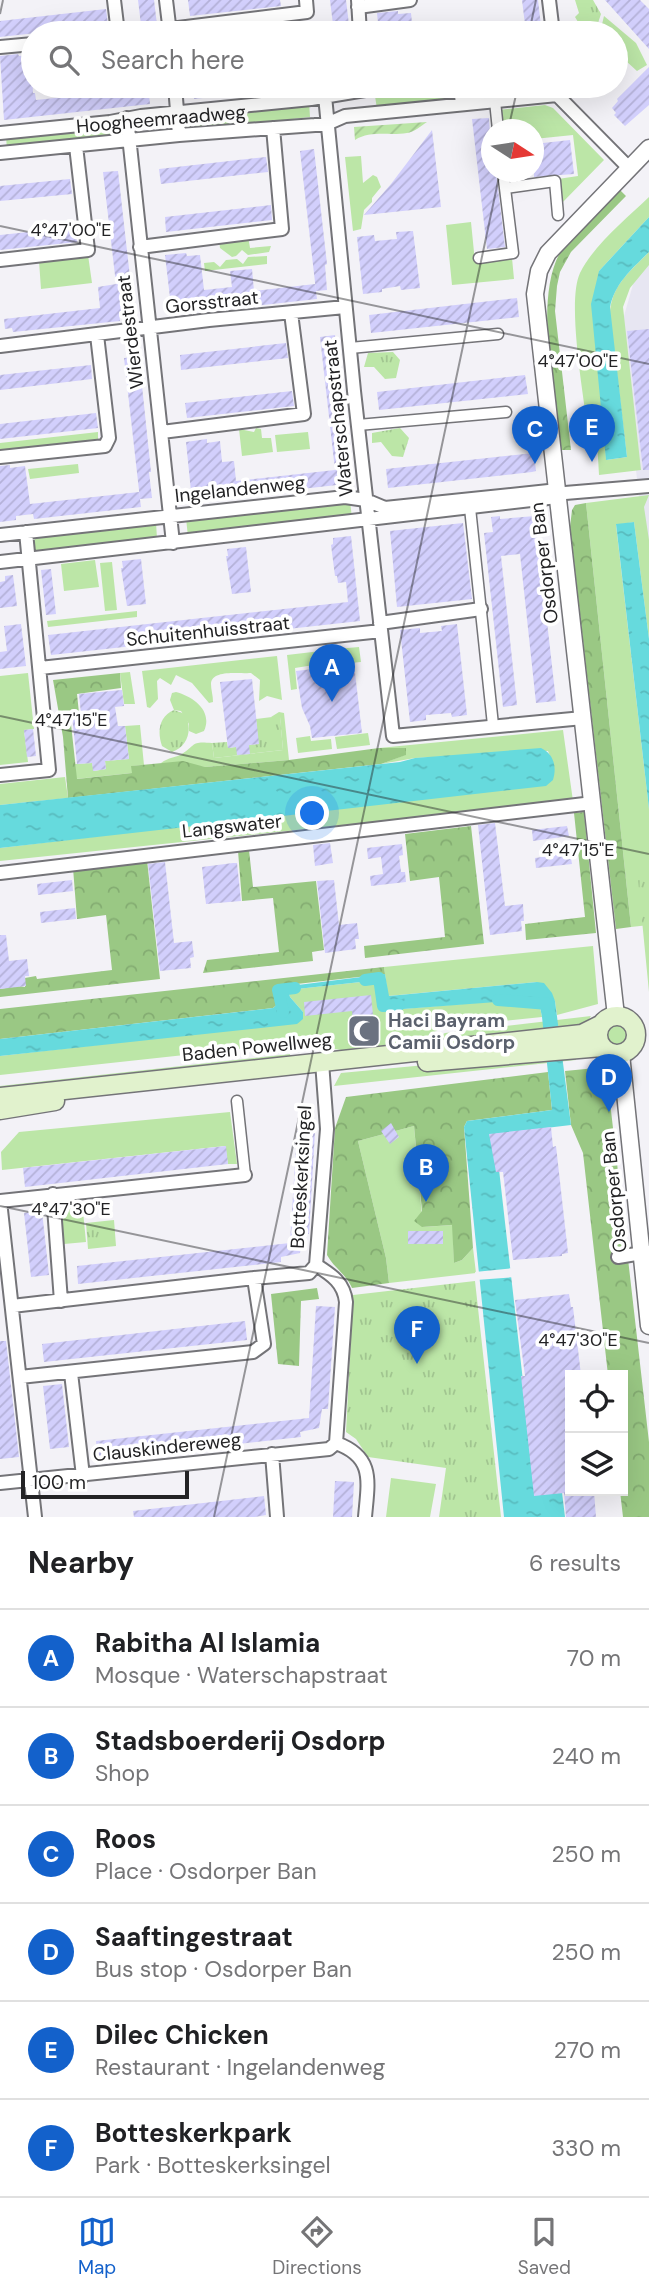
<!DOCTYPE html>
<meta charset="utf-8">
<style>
body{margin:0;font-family:"DM Sans",sans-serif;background:#f2f2f2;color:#202124}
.controls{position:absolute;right:21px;bottom:21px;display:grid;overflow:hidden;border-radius:0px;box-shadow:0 7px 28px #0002}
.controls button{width:63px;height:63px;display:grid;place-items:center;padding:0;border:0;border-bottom:2px solid #e0e0e0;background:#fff;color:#202124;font:35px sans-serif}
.compass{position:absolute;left:481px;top:119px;width:63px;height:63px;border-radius:50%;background:#fff;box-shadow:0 7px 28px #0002;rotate:102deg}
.scale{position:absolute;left:21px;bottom:18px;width:168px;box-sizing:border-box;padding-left:7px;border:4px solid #232325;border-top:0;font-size:19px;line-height:24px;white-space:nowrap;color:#232325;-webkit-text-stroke:5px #fff;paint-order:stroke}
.you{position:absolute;left:313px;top:814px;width:24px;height:24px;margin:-18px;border:5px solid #fff;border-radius:50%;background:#1a73e8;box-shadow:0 0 0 10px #1a73e833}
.badge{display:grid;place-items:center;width:46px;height:46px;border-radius:50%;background:#1361cb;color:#fff;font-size:23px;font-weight:700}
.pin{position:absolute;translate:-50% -58px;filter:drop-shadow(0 2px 4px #0008)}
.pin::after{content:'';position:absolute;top:37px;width:24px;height:21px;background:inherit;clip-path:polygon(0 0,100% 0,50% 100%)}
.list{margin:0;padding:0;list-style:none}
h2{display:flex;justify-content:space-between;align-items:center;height:91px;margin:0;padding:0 28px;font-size:30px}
h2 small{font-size:23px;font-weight:400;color:#757577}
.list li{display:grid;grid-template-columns:46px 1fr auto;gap:21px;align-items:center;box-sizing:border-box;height:98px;padding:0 28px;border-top:2px solid #e0e0e0}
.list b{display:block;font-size:26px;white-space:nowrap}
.list p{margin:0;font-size:23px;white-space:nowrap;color:#757577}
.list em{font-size:23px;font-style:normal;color:#757577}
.icon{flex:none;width:38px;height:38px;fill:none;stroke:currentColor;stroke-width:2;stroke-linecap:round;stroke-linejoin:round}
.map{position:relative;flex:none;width:649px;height:1517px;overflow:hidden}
.search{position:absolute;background:#fff;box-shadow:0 7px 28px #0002;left:21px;right:21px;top:21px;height:77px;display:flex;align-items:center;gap:18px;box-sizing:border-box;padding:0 24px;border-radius:38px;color:#757577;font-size:26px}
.sheet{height:679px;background:#fff}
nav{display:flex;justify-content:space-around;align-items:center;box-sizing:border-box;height:98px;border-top:2px solid #e0e0e0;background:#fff;font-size:19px;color:#757577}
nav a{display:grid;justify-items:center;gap:4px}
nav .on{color:#1361cb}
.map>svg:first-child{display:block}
.built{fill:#e7e6f2}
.grass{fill:#bce6a7}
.forest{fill:url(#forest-crowns)}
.park{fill:url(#park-tufts)}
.garden{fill:url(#garden-furrows)}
.water{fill:url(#water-ripples)}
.pier{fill:#f3f2f7}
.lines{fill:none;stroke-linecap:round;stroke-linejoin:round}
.canal{stroke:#66dadd;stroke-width:12}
.building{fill:url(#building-hatch)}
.pedestrian-casing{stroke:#747478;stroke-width:13}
.minor-casing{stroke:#747478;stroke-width:16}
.tertiary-casing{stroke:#747478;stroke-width:19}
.secondary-casing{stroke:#747478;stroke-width:21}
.pedestrian{stroke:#fff;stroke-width:10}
.minor{stroke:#fff;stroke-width:12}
.tertiary{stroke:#fff;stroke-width:16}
.secondary{stroke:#e1f2cd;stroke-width:18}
.ticks{fill:none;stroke:#232325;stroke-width:2;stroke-opacity:0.45}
.labels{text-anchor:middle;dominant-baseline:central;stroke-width:7;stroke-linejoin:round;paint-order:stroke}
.street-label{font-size:19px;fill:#232325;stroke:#fff}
.worship-label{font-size:19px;font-weight:bold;fill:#5b616d;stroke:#fff;text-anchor:start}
.ticks-label{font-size:18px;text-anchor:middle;fill:#232325;stroke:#fff;stroke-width:7;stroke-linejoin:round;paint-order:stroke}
</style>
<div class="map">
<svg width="649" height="1517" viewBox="0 0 649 1517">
<defs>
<pattern id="forest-crowns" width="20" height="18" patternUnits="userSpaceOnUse" patternTransform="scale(1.75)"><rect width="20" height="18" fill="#9ac884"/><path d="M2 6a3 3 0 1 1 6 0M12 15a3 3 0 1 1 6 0" fill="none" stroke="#84ac72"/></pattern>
<pattern id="park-tufts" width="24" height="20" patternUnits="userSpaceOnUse" patternTransform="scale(1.75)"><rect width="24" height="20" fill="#bce6a7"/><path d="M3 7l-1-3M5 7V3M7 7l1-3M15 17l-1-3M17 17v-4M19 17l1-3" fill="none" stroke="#a1c590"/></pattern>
<pattern id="garden-furrows" width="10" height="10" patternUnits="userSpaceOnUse" patternTransform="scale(1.75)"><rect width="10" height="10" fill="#bce6a7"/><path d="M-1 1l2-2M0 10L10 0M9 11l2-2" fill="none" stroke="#a1c590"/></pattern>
<pattern id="water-ripples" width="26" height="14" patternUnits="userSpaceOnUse" patternTransform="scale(1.75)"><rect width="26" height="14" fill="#66dadd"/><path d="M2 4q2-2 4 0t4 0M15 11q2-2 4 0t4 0" fill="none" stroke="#58bbbe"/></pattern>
<pattern id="building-hatch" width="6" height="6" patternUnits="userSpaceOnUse" patternTransform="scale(1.75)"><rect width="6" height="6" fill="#d2cffc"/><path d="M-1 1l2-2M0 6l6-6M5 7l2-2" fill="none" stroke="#b4b1d8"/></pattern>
</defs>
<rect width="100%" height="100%" fill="#f3f2f7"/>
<path class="built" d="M649,261V584L620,330L636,274Z"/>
<path class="grass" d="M604,16L636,43L647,65L637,71L616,52V33H600Z
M472,86H553V89L474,98Z
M455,88L456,100L377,109L375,96Z
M309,102L310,117L184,131L182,115Z
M545,105L553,108L604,160L561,204L558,179L578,176L573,135L534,139V130L500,129L498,110Z
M113,124L115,139L7,150L6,136Z
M361,156L363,183L373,175L377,177L381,187L372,198V202L364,210L361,229L353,231L345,157Z
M649,197V217L599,271L606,460L627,457L610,315C610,287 630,271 649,252V265L630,288L623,307L641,470L599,475L597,440H589C585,403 566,303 580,273C593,246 627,218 649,197Z
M471,222L475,262L512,258L514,279L452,285L446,225Z
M248,236L250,248L271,246L269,252L248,255L242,250L236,256L232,257L220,248L219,240Z
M88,255L92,283L41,289L39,261Z
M267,256V264L205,271L204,263L214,262L220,267L226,260L237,259L243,264L248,257Z
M256,428L261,429L262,438H271L273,452L242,456L239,429L254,432Z
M98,432V441L0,453V443Z
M308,432L310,449L277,452L275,435Z
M78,464L79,473L30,479L28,469Z
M649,495L644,507L649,540V639L634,522L616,525L649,809V925L631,927L586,503Z
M350,501L352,518L188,537L186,518Z
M156,522L157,539L37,552L33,548L35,536Z
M95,560L99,587L64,591L61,564Z
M112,562L117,610L105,611L100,563Z
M137,611V617L48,627L47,621Z
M359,647L361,662L330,665V658H326L325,650Z
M321,651L320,664L295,668L297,689L291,690L287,655Z
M277,656L282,700L267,696L259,701L260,680L251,673C241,674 211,669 211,684C211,690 213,695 213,702L209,703L192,683L176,675L171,685L160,678L157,681L158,699L150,708L147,707L142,671Z
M130,672L135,704H124L120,673Z
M28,673L34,729L24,730L28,762L0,765V676Z
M176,692C194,697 213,711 204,731L196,734L189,731V724L181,711L174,710L170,700L172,693Z
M279,712L284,713L289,760L205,767L161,763C169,757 175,758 182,754C197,744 191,741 212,743L214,758L283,750L280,717H271Z
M140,725L144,765L132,766V773L76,779L75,764L92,763L94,771L106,769L105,761L129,759L125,726Z
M563,730L573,801L0,861V848L267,816L554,766L548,751L415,758L381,764L405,755V748H379Z
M368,733L370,745L337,749L335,737Z
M310,736L311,741L331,739L332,749L298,753L296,738Z
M65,777L68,798L0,805V784Z
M593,946L598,1004L557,1015L555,1001L537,982L388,996L384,967Z
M379,980L383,1005L390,1010L533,998L539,1002L542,1017L443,1027L415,1043L354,1052L296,1043L0,1075V1056L149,1039L303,1012L290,997L288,990Z
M591,1016L583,1029L420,1047L445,1033Z
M605 1036a13 13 0 1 1 26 0a13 13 0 1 1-26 0Z
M290,1054L291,1061L0,1092V1086Z
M576,1055V1060L334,1086L341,1073L521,1056Z
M230,1112L237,1164H228L225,1146L2,1170L1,1152L19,1132Z
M414,1126L423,1227L453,1225L454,1263L462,1260L473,1248L476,1273L389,1283L386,1258L358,1141Z
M70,1201H82L86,1242L64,1244C63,1230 56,1209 70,1201Z
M391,1478L436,1484L430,1517H386Z"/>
<path class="forest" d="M619,189L626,196L571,252L560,272L557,286L555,311L571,450H561C555,397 532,292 563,248C577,226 601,208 619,189Z
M586,503L631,927L616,929L570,527L572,510L575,505Z
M120,673L121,688L77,694L79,713L70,715L77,779L132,773L131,766L183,761L205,767L289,760L379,748H406V755L381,764L68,798L63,737L53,680Z
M584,812L596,933L526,940L525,924L585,917L574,813Z
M471,826L484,944L365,958L364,946L445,937L439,877L410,881L405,834Z
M249,850L253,887L316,881L324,950L312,952L313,961L203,973L207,960L279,952L273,898L242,901L238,851Z
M147,860L160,979L0,997V989L18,986L25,987V978L36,976L37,979L112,970L106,915L77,919L73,868Z
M384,967L385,974L288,985L280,989L279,1003L273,1008L0,1039V1009Z
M606,1067L649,1442V1517H623L620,1491H623V1375H608L583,1153L571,1125L565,1071Z
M548,1072L552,1110L467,1121L464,1127L473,1248L462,1260L454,1263L452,1225L422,1227L414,1221L422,1211L414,1126L358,1141L386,1258L389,1283L352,1288C346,1274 334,1268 327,1255L335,1128L346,1097Z
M317,1288L319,1299L301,1301L299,1366L278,1364L271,1294Z"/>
<path class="park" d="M575,0H593L601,14L597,26L590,21L585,26L594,33H569L578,22L575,17L579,13Z
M393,352L400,360L396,378L385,379L374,367H364L368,353Z
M400,428L409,438L403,457L392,456L381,442L372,443V433Z
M174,710L185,714C193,729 188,747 172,752L162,746C157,732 159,716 174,710Z
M280,716L283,750L214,758L212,743L227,742L228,748L258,744L256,719Z
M649,865V992L637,869Z
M114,1220L116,1246L88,1249L86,1223Z
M475,1281L501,1517H439L446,1468L368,1457L356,1439L346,1432L353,1295Z"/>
<path class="garden" d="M427,122C421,126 414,132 407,133C389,136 371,130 355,140L354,127Z"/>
<path class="water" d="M649,217V252C632,269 615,283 610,307L627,457L606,460L591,304L599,271Z
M634,522L649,639V809L616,524Z
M541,748C554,754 557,767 553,780L546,786L0,848V805L400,762L415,758Z
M385,974L389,996L537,982L544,983L552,993L555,1001L571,1125L495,1134L535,1487L561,1484L565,1517H504L464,1127L467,1121L552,1110L542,1017L539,1002L537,999L390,1010L383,1006L379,980L288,990L290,997L303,1012V1019L297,1024L0,1056V1039L273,1008L279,1003L282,987Z"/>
<path class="pier" d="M514,1268L515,1277L476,1280L475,1272Z"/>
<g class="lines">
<path class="canal" d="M365,980L379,978L383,1006L399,1005
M498,1000L548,1004L549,1011
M283,1012L278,990L295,988"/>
</g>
<path class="building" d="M138,0H154L158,33H142Z
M188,0H280L281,6L190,16Z
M330,0H346L350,33H334Z
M522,0H538L541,26H537L538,33H526Z
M605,0H640L649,9V49Z
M106,9L108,25L0,37V21Z
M398,11V14L411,13L413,33H379L377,13Z
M18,54L19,56L31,55L33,93H35L36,100L148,88L149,90L148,86H166L167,93L149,95L150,104L4,120L0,56Z
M649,67V105L625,126L614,115L616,113L612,108L618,101L617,99Z
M193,86H210V88L256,86L257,92L194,99Z
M489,118L492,172H496L505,247L487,249L472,119Z
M432,130L441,207L364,215L391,184Z
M570,140L574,174L534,177V144Z
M314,149L327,264L325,265L327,290L316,291L300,151Z
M266,157L268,172L161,184L159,169Z
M118,171L131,286H129L131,312L119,313L120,321L13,332L12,328L5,329L4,319L100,308L98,287L116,284L103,172Z
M70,179L72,194L0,201V186Z
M271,205L272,220L166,232L165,217Z
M76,227L77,242L0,250V235Z
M413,231L420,288L401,290L400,286L382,289V292L363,294L357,237L374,235L375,241L397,239L396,232Z
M186,253L187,256L200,255L204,290L232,287L230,271L252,269L254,291L315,284L317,299L172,315L165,255Z
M517,298L519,317L371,333L369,315Z
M649,329V470H643L627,331Z
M335,335L347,450L345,451L348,476L336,478L335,471L337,485L192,501L186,442L207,439V443L220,441L222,462L234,461L236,481L335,470L320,337Z
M286,343L288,358L181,370L180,355Z
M139,357L151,472H149L152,498L140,499L124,358Z
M91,365L92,379L0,390V375Z
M525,375L528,394L379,410L377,392Z
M292,391L294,406L187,418L185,403Z
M96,413L98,428L0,439V424Z
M534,453L536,471L532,472L388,488L386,469Z
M10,465V468L25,466L30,504L139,492L141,507L34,519L33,514L16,516V520L0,522V466Z
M500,516V519L535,516L556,701L536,703L520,554L501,556L517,705L503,707L484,533L493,532L491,517Z
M463,523L472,599L397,607L390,531Z
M351,536L360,621L51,655L48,635L348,602L346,582L338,583L337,576H335L331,545L333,544V538Z
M246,547L251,592L232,594L226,556H228L227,549Z
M141,559L146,604L127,606L121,568H123L122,561Z
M51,569L56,614L46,615L41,570Z
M13,575L17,606L0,608V582L5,581V576Z
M21,624L26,666L0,669V652L7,651L4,626Z
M457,624L467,715L452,717L451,713L426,715V720L410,722L400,630L420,628V633L442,631L441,626Z
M354,664L362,733L312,738L310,726L302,708L296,671Z
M252,679L259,744L249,745L250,754L237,755L236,747L228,748L220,682Z
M122,690L124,706L115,707L118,726H125L129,759L105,761L106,769L93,771L92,763L77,764L72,715L81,714L79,694Z
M33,729L36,756L27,757L24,730Z
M495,823L505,906L523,904L524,921H521L522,931L490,935L478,825Z
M567,826L569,836L533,841L532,830Z
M330,843L333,863L315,866L313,845Z
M402,844L403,855L399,856L401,872H405L406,882L371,886L370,876L383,874L381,857L368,859L367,848Z
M570,853L572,864L536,868L535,858Z
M165,862L174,943L192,941L194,957L190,958L191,968L160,971L148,864Z
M233,863H237L241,901L206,904L202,867Z
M72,880L73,891L38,895L37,884Z
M334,880L339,925L357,923L359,939H355L356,949L325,953L317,881Z
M75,908L76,919L41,923L40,912Z
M0,935H6L9,961L27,959L29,976H25L26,986L0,989Z
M371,995L376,1045L355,1047L352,1011L305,1016L304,1002Z
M391,1123L399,1137L390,1144L381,1131Z
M551,1127L553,1147L556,1146L568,1253L562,1254V1256L513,1260L503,1172H496L489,1134Z
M297,1131L315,1132L309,1234H303L300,1253L281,1257V1262L78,1284L77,1266L290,1243Z
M226,1146L228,1164L25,1187L23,1168Z
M434,1167L436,1181L420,1184L417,1171Z
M42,1211L49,1275L31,1277L24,1213Z
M408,1231H443V1244H408Z
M569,1294L571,1307H573L581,1375H570V1491H594L596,1517H566L564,1493L534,1496L521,1376H525L515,1300Z
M316,1306L335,1307L328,1409H322L319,1428L300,1432L301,1437L98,1460L96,1441L309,1418Z
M245,1321L247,1340L44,1362L42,1344Z
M0,1341H6L19,1457L0,1459Z
M62,1384L69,1447L50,1449L43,1386Z
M335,1481L354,1482L352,1517H333Z
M264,1496L266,1515L255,1517H134L133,1511Z"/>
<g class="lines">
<defs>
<path id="pedestrian" d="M495,101L498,130
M505,188L555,181L558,215
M479,258L513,253L503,172
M350,348L498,334
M358,425L506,412
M470,508L493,725
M237,1101L245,1175"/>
<path id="minor" d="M114,0L118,33
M166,0L170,33
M358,0L360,33
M549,0L553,33
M358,7L410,0
M170,29L307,12L306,0
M0,47L33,44
M175,86L179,135
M460,86L462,104
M557,95L629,168
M325,96L354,391L393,736L583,718
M127,118L173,543
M0,133L110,122L141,116L311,99L365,90L418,86
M0,153L179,135L315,125L329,123L345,116L557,95
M140,247L282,229L273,128
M0,260L88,250L76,146
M0,346L209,320L345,307
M162,432L304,414L291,313
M0,457L105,446L109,438L97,335
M0,535L345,497L366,500L385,508L558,490
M0,562L557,497L565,493L649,486
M380,623L481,609
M40,668L381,631
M0,775L49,770L26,532
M0,873L593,803
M53,1194L61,1301
M618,1257L649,1252
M316,1265C332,1275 344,1283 346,1302L336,1443C375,1457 368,1482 365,1517
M316,1265L327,1129L322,1062
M12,1306L254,1278L309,1273L316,1265
M71,1373L83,1476
M20,1377L253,1352L264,1344L254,1278
M272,1454L277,1517
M0,1483L329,1449L336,1443
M35,1517L0,1201L245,1175"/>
<path id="tertiary" d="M616,1016L535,294L539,271L548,253L649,148
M621,1054L649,1326"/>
<path id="secondary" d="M598 1035a19 19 0 1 1 38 0a19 19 0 1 1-38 0Z
M427,1062L602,1047
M0,1097L582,1034L600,1025
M0,1110L55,1101"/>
</defs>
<use href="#pedestrian" class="pedestrian-casing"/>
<use href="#minor" class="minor-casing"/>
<use href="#tertiary" class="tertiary-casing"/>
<use href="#secondary" class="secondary-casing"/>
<use href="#pedestrian" class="pedestrian"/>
<use href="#minor" class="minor"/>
<use href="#tertiary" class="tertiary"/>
<use href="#secondary" class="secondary"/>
</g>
<path class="ticks" d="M0,14L3,0M529,33L536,0M508,130L518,86M0,226L649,364M0,716L649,854M0,1206L649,1343M214,1517L500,172"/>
<defs>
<symbol id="mosque-square" viewBox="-11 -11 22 22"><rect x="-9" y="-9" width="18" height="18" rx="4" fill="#6b7280" stroke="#fff"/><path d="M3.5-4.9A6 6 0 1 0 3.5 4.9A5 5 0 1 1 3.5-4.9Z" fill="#fff"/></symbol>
</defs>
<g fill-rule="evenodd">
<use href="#mosque-square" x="345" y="1012" width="38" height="38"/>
</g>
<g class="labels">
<g class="street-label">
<text transform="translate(161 119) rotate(-5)">Hoogheemraadweg</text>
<text transform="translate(212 302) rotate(-6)">Gorsstraat</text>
<text transform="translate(130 332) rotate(-97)">Wierdestraat</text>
<text transform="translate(338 418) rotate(-96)">Waterschapstraat</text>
<text transform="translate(240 489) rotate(-6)">Ingelandenweg</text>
<text transform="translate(544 563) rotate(-97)">Osdorper Ban</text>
<text transform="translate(208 631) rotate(-6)">Schuitenhuisstraat</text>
<text transform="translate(232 826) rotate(-6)">Langswater</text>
<text transform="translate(257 1047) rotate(-6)">Baden Powellweg</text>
<text transform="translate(301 1177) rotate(-87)">Botteskerksingel</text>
<text transform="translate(614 1192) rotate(-96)">Osdorper Ban</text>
<text transform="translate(167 1447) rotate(-6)">Clauskindereweg</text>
</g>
<g class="worship-label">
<text x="388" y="1020">Haci Bayram<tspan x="388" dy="22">Camii Osdorp</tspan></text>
</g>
</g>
<g class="ticks-label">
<text x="71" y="236">4°47'00"E</text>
<text x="578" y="367">4°47'00"E</text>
<text x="71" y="726">4°47'15"E</text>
<text x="578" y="856">4°47'15"E</text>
<text x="71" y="1215">4°47'30"E</text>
<text x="578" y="1346">4°47'30"E</text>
</g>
</svg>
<div class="controls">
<button><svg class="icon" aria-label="locate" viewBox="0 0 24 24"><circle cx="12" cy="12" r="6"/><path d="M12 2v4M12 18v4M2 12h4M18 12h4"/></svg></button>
<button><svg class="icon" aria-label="layers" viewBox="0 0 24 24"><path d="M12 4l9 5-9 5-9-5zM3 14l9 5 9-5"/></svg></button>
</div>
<svg class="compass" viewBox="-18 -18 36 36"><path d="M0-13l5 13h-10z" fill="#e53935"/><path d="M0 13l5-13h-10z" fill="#757577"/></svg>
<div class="scale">100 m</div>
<div class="you"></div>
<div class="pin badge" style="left:332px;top:702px">A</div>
<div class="pin badge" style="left:426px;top:1202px">B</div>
<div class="pin badge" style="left:535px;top:464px">C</div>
<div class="pin badge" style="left:609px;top:1112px">D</div>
<div class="pin badge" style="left:592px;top:462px">E</div>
<div class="pin badge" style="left:417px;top:1364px">F</div>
<div class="search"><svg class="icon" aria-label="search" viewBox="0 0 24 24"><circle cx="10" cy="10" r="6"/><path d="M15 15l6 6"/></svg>Search here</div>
</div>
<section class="sheet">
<h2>Nearby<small>6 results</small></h2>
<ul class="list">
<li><span class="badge">A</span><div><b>Rabitha Al Islamia</b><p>Mosque · Waterschapstraat</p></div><em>70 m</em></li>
<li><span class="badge">B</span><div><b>Stadsboerderij Osdorp</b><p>Shop</p></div><em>240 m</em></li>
<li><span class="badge">C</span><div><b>Roos</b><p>Place · Osdorper Ban</p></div><em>250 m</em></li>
<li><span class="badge">D</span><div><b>Saaftingestraat</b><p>Bus stop · Osdorper Ban</p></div><em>250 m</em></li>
<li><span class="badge">E</span><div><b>Dilec Chicken</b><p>Restaurant · Ingelandenweg</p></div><em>270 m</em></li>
<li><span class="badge">F</span><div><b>Botteskerkpark</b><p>Park · Botteskerksingel</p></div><em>330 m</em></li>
</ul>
</section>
<nav>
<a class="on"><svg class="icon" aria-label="map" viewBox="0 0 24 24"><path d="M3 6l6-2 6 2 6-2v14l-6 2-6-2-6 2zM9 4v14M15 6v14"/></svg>Map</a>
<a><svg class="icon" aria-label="directions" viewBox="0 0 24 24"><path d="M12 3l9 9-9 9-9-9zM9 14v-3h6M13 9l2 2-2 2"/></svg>Directions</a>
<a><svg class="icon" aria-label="saved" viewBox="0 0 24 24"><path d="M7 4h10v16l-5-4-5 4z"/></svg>Saved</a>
</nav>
